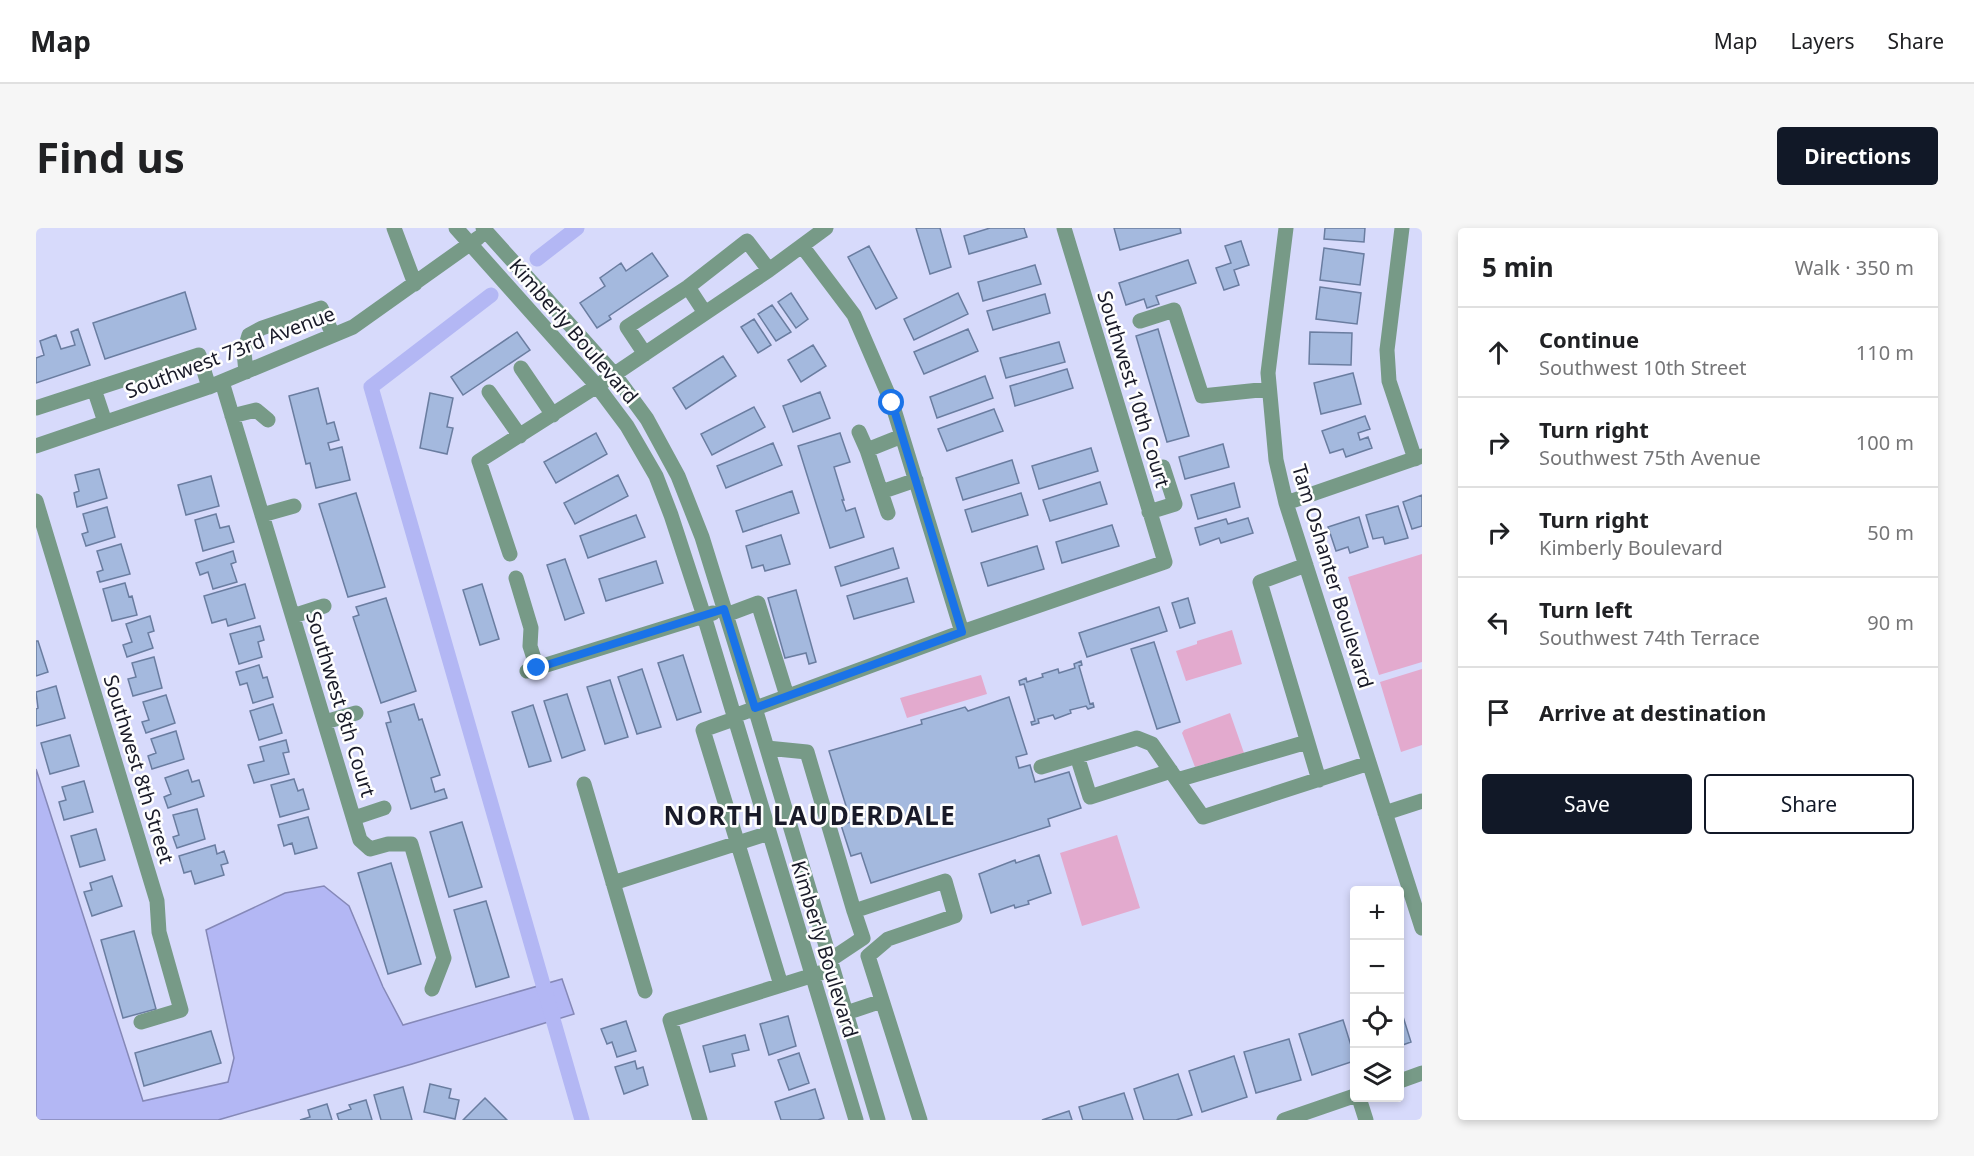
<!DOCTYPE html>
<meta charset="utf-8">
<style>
body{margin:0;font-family:"Noto Sans",sans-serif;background:#f6f6f6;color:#202124}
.controls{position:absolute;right:18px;bottom:18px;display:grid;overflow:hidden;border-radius:6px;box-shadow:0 3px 9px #0003}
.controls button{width:54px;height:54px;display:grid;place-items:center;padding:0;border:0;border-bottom:2px solid #e0e0e0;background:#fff;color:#202124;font:30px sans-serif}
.stop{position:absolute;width:18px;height:18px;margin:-14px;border:4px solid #1a73e8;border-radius:50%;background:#fff}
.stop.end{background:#1a73e8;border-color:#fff;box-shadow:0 2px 6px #0008}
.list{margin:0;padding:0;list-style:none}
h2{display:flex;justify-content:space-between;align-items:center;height:78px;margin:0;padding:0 24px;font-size:26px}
h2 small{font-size:20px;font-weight:400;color:#757577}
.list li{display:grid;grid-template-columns:39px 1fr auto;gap:18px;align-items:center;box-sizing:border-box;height:90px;padding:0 24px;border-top:2px solid #e0e0e0}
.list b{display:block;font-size:22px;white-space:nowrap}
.list p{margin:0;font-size:20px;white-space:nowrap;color:#757577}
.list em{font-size:20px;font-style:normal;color:#757577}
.actions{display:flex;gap:12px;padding:18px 24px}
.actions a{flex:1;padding:14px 0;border:2px solid #111827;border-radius:6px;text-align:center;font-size:21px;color:#111827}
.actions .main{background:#111827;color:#fff}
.icon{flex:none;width:33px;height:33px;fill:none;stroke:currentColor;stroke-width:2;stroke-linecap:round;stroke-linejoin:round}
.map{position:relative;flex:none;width:1386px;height:892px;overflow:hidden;border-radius:6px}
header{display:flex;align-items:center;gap:36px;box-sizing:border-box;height:84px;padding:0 30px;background:#fff;border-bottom:2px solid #e0e0e0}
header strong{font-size:28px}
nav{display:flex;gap:33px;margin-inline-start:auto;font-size:21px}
.intro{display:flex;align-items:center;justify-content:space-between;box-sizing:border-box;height:144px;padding:0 36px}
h1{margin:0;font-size:42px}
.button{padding:15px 27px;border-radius:6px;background:#111827;color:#fff;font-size:21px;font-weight:700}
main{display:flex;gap:36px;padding:0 36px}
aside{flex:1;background:#fff;border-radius:6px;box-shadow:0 3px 9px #0003}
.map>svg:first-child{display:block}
.green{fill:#e3aace}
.water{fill:#b3b7f4;stroke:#8588b7;stroke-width:1.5}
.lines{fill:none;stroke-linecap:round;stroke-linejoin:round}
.canal{stroke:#b3b7f4;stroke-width:15}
.building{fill:#a4b9de;stroke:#6a7da0;stroke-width:1.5}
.minor{stroke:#779a87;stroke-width:15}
.route{stroke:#1a73e8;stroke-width:8}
.labels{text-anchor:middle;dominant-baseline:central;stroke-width:5;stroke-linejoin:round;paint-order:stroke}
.street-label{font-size:20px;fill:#191a28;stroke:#fefefe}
.district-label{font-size:26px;font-weight:bold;letter-spacing:1.5px;fill:#191a28;stroke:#fefefe}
</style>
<header>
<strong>Map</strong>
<nav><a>Map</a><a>Layers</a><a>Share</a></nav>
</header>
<div class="intro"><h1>Find us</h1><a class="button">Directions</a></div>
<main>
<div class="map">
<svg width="1386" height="892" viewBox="0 0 1386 892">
<rect width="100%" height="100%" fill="#d7dafb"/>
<path class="green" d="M1386,326V434L1343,447L1312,349Z
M1196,402L1206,436L1150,453L1140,423L1161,416V413Z
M1386,441V517L1365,524L1344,454Z
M945,447L951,466L871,490L864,470Z
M1194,485L1208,525L1159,539L1146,505L1148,502Z
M1081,607L1104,680L1046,698L1024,625Z"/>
<path class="water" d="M0,541L107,873L192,854L198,830L170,702L249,665L288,658L313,678L347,759L367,797L526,751L538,786L376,836L182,892H0Z"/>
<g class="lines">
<path class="canal" d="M501,31L541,0
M455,67L335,159L546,892"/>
</g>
<path class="building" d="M880,0H904L915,39L894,46Z
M954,0H988L991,9L933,26L928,8Z
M1078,0H1144L1145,5L1084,22Z
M1289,0H1329L1328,14L1288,11Z
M1205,13L1213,37L1198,42L1203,57L1188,62L1180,40L1195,35L1189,18Z
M833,18L861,70L840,81L812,29Z
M1288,20L1328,26L1324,57L1284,52Z
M616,25L632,48L573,88L575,91L561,100L544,75L569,58L564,50L585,35L590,43Z
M1152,32L1160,55L1120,68L1123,76L1111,80L1108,71L1090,77L1083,55Z
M999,37L1005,56L947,73L942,54Z
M1284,59L1325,65L1321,96L1280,91Z
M149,64L160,101L69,131L57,95Z
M755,65L772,91L760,100L742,74Z
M922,65L932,86L878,112L868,91Z
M1009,66L1014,85L957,102L951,83Z
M736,77L755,104L740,113L722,86Z
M718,91L735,117L722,125L705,99Z
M42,101L54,137L0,155V130L8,127L4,113L20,107L25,121L39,117L35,104Z
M932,101L942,123L888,146L878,124Z
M1122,101L1153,208L1131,214L1100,108Z
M481,104L494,122L427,167L415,149Z
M1274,104L1316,105L1315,137L1273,136Z
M1023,114L1029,134L970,150L964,130Z
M777,117L790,138L765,154L752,132Z
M687,128L700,148L650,181L637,160Z
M1031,141L1037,160L979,178L974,158Z
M1317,145L1325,176L1285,186L1278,155Z
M949,148L957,170L901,190L894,169Z
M282,160L291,196L298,194L303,212L292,215L294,222L306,219L314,252L280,260L274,235L270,236L253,168Z
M784,164L794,190L757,204L747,178Z
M394,165L417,170L411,199L417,200L411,226L384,220Z
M718,179L729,199L676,227L665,206Z
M958,181L967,203L911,223L902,201Z
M1329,188L1334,201L1322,205L1324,212L1332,209L1336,220L1310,229L1307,221L1294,225L1286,203Z
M560,205L571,226L520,255L508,234Z
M804,205L814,234L798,239L808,272H806L810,283L819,280L828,309L794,320L762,218Z
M737,215L746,237L690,260L681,238Z
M1187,216L1193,239L1149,251L1143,229Z
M1055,220L1062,243L1003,261L996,238Z
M976,232L983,255L927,272L920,250Z
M63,241L71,270L41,279L38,265L43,263L39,247Z
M582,247L592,268L539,296L528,275Z
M175,248L183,278L150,287L142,257Z
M1064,254L1071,276L1014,293L1007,272Z
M1198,255L1204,279L1162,291L1155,267Z
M756,263L763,285L707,304L700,283Z
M320,265L349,359L312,369L283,276Z
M985,265L992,287L936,304L929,282Z
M1386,267V298L1376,301L1367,274Z
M1362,278L1372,310L1349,316L1347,309L1337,311L1330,287Z
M71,279L79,309L50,318L46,306L52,304L47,286Z
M180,286L184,300L193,298L198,314L167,323L159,292Z
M600,287L609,309L552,330L544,308Z
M1323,289L1332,319L1314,325L1312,319L1300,323L1292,299Z
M1212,290L1217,305L1185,315L1183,310L1164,317L1159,300L1190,291L1192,296Z
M1076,297L1083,318L1026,335L1020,314Z
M745,307L754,336L729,343L727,337L716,340L710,318Z
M85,316L94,346L64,354L61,344L67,342L61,323Z
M1001,318L1008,341L952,358L945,335Z
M857,320L863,340L805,358L799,339Z
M197,323L200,334L195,336L201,354L177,361L172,344L164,347L160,335Z
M529,331L548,385L529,392L511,337Z
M620,333L627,355L570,373L563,351Z
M871,350L878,374L818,391L811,368Z
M89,355L93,369L96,368L101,387L76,393L67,361Z
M209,356L219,390L192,398L190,391L176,395L168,368Z
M446,356L463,411L444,417L427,362Z
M760,362L780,434L773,436L770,425L749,430L732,370Z
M350,370L380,463L345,475L317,389L323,387L320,379Z
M1152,370L1159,395L1144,400L1136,375Z
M1123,379L1131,403L1051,429L1043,405Z
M114,388L118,403L112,405L117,420L91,429L87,417L96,414L90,396Z
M224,398L228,412L222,414L226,429L203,436L194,406Z
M0,413H2L12,444L0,448Z
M1118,414L1144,494L1121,501L1095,421Z
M647,427L665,484L641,492L622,435Z
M118,429L126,460L97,468L92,451L100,449L96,435Z
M1045,433L1046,437L1043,438L1054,476L1057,475L1058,479L1052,481L1050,478L1034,482L1035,485L1019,491L1017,487L1002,491L1003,495L996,497L995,494L999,493L988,456L984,457L983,453L990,450L991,454L1007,449L1006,446L1022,441L1023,445L1039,440L1038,436Z
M223,437L227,450L231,449L237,469L217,475L211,455L204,457L200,444Z
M606,441L625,499L601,506L582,449Z
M574,452L592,509L569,516L551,459Z
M20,458L29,490L0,498V481L2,480L0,464Z
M531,466L549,522L526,530L508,473Z
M130,467L139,495L110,505L106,494L113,492L107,474Z
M973,469L991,526L980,529L983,540L994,537L999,554L1033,544L1045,580L1012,591L1014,598L835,655L825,625L815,628L805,597L815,594L793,523L886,496L885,492L929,479L932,483Z
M237,476L246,505L223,512L214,483Z
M378,476L383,492L386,491L404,547L395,550L399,564L408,561L411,570L375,581L350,495L355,494L352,484Z
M497,477L515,533L493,539L476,484Z
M140,503L148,531L116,541L112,528L120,525L115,511Z
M34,507L43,538L14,546L5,515Z
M250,512L253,524L247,525L253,546L218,555L212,537L228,533L224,519Z
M152,542L156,554L163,552L168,568L132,580L128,569L135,566L129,550Z
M258,551L262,563L267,561L273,581L244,589L235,557Z
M48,553L57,584L28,592L23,574L30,572L26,559Z
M161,581L169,611L141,620L137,609L143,607L137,587Z
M272,589L281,620L259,626L256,615L248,618L242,597Z
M426,594L446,659L413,669L394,604Z
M60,601L69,632L44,639L35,608Z
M179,617L181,626L188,623L192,635L185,637L188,647L159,656L155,643L148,645L143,628Z
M1003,627L1015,665L992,673L993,676L979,680L978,677L955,685L943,646L979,632L980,635Z
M355,635L385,736L352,746L322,645Z
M76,648L86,678L56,688L48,664L56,662L54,655Z
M450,673L473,749L440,759L418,682Z
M98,703L120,781L87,790L65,712Z
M1364,779L1375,814L1364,818Z
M752,788L760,818L733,827L724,796Z
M1307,792L1318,827V833L1276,847L1263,806Z
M590,793L600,823L581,829L576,814L571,816L565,801Z
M175,803L185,835L108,858L99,825Z
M709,807L713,822L696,826L699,838L674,844L667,818Z
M1253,811L1265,852L1220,865L1208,824Z
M763,825L773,855L753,862L742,832Z
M1198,828L1211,869L1166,884L1153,843Z
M599,833L601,841L607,839L612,857L588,866L579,839Z
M1142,846L1156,887L1140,892H1108L1098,861Z
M394,856L415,861L413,870L423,872L419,891L388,884Z
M367,859L376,892H345L338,867Z
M779,861L788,890L782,892H745L739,874Z
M1088,865L1097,892H1047L1043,879Z
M449,870L471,892H427Z
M330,872L336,892H303L301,886L315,881L313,877Z
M291,876L296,892H264L274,889L272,882Z
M1033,883L1036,892H1006Z"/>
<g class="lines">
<path class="minor" d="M358,0L379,56
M420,0L561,158L591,198L620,248L635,287L668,388L820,892
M447,0L578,146L611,191L642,248L666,309L719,480L842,892
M1250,0L1232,145L1240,232L1250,275L1386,700
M1366,0L1351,122L1353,153L1379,231
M766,18L818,87L856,175L926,404
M652,59L669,85
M1104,93L1138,82L1166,168L1233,161
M609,126L591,99L652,59L711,13L733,42
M485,140L517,187
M210,144L208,124L213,107L226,100L285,80L297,107
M186,154L324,612L334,621L352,616H375L408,730L396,761
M58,161L69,194
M453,164L484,208
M0,180L163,127L173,159
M196,188L220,182L232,192
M823,204L831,222
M866,208L831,222L845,264L880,252
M0,218L173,159L317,99L442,10
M845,264L852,285
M0,273L121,673L123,704L145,782L105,794
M1250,275L1386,228
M1113,284L1139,276L1127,239
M226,287L258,278
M474,326L443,233L561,158L733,42L790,0
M1270,337L1224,354L1283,552
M480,350L495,400L494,418L501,440
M690,387L722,375L751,468
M257,388L288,378
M491,443L677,385
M698,488L926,404L1129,334L1028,0
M698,491L667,502L745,757
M289,494L320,485
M731,520L771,524L818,683L909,653L919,688L852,711L832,728L884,892
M1041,528L1054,569L1135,543
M1005,539L1101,510L1116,516L1141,552L1271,514
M1141,552L1167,589L1333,535
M548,556L609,763
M1349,585L1386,573
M318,590L348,580
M577,655L733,605
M794,732L827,710L818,683
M810,785L846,773
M1364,853L1386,845
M1323,870L1330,892
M664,892L634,792L797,741
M1248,892L1318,868"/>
</g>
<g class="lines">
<path class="route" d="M501,440L688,381L719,480L926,404L856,175"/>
</g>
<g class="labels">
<g class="street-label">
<text transform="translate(538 103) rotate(49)">Kimberly Boulevard</text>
<text transform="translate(194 124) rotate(-21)">Southwest 73rd Avenue</text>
<text transform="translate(1098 161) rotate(73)">Southwest 10th Court</text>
<text transform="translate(1297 348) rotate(73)">Tam Oshanter Boulevard</text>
<text transform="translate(305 476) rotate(73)">Southwest 8th Court</text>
<text transform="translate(103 541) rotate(73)">Southwest 8th Street</text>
<text transform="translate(789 721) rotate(73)">Kimberly Boulevard</text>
</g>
<g class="district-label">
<text x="774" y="587">NORTH LAUDERDALE</text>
</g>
</g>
</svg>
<div class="controls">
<button>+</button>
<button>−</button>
<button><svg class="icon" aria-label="locate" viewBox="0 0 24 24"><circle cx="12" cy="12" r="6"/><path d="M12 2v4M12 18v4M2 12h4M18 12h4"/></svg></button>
<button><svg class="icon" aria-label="layers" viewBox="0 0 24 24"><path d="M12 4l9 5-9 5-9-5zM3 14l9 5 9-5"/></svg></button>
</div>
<div class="stop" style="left:856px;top:175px"></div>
<div class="stop end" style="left:501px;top:440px"></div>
</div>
<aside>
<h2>5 min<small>Walk · 350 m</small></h2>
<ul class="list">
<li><svg class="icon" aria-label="ahead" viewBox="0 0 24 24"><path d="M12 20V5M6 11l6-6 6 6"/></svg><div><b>Continue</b><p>Southwest 10th Street</p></div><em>110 m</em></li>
<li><svg class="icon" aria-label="right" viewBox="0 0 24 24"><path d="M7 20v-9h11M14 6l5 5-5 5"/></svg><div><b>Turn right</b><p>Southwest 75th Avenue</p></div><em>100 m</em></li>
<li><svg class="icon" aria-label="right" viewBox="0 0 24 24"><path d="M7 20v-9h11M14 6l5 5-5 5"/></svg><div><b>Turn right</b><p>Kimberly Boulevard</p></div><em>50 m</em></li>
<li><svg class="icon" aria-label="left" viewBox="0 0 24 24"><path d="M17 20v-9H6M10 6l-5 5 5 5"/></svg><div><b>Turn left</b><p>Southwest 74th Terrace</p></div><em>90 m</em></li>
<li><svg class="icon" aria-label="arrive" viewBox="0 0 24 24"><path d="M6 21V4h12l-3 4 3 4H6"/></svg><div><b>Arrive at destination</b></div></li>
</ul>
<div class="actions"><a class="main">Save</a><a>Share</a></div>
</aside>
</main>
